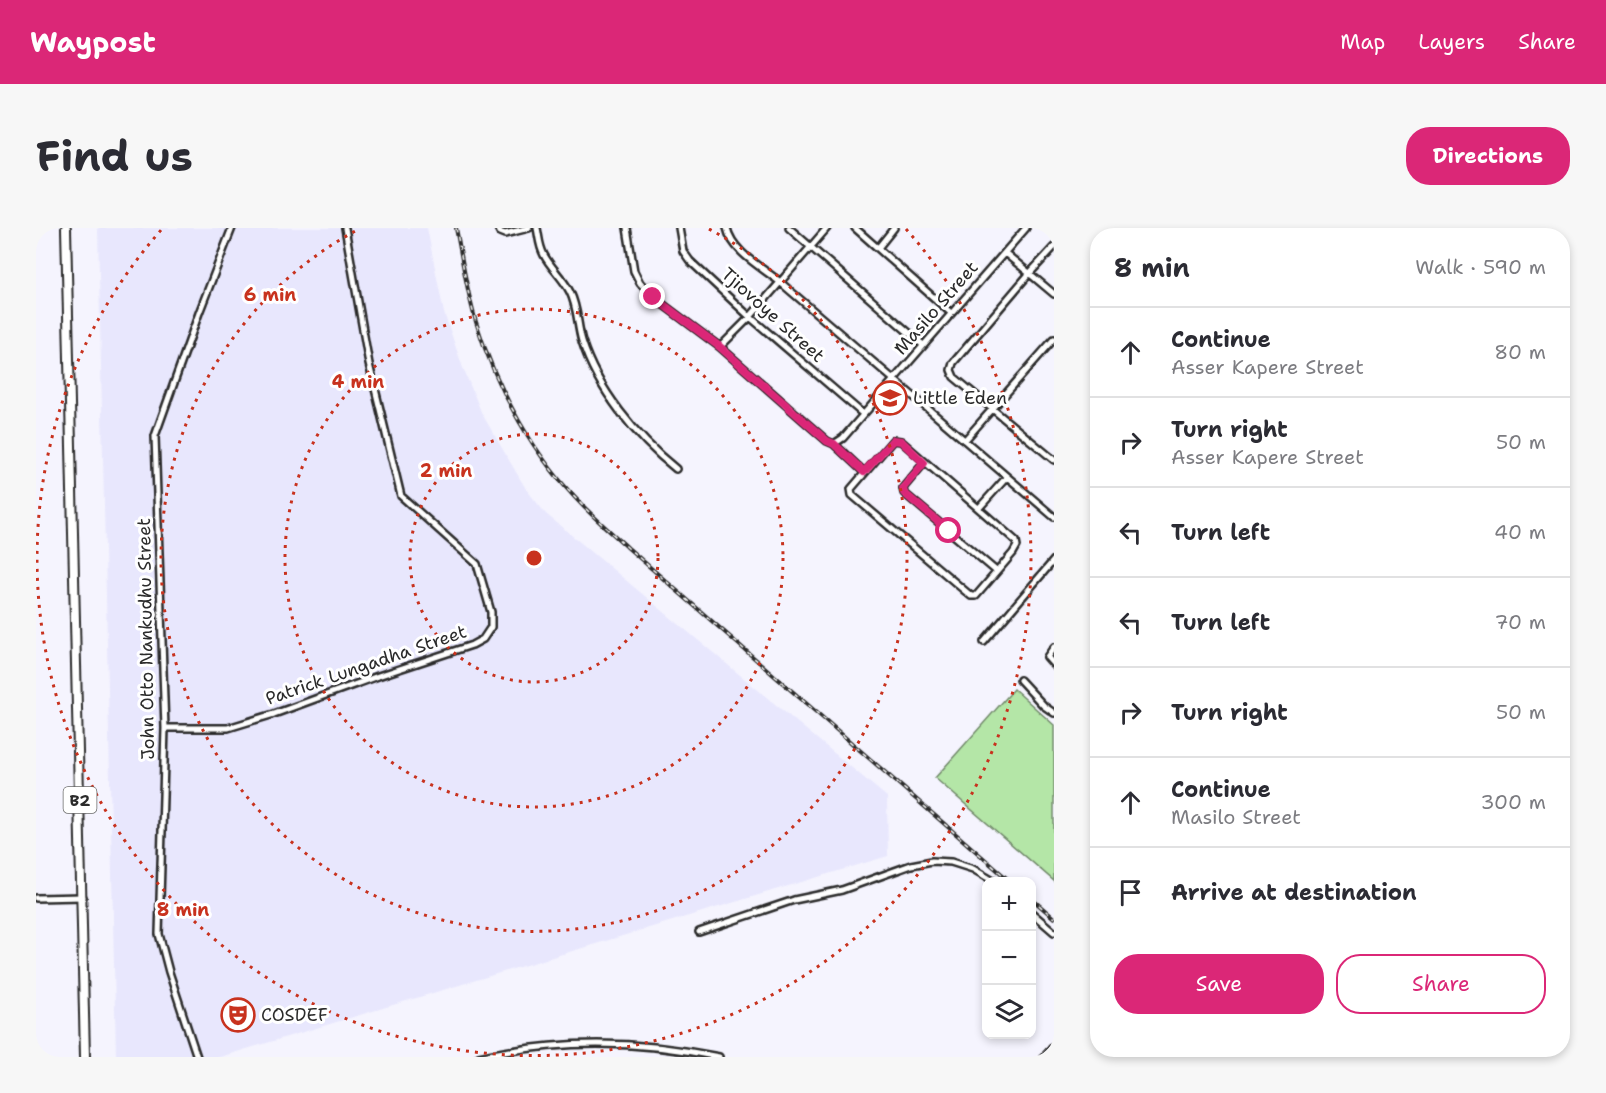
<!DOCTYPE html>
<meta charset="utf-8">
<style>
body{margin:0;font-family:"Shantell Sans",sans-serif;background:#f7f7f7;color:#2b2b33}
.controls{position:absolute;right:18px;bottom:18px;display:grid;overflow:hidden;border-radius:12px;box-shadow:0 3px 9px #0003}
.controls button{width:54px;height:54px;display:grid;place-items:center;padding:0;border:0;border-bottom:2px solid #e1e1e2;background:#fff;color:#2b2b33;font:30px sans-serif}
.stop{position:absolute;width:18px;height:18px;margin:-14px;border:4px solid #db2777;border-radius:50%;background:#fff}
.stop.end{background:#db2777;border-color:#fff;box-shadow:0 2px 6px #0008}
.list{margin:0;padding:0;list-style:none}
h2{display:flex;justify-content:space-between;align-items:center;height:78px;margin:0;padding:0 24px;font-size:26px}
h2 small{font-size:20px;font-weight:400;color:#7c7c81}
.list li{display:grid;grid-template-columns:39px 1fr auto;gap:18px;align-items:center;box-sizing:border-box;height:90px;padding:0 24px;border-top:2px solid #e1e1e2}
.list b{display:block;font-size:22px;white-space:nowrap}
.list p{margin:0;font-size:20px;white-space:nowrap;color:#7c7c81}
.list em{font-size:20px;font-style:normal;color:#7c7c81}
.actions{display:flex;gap:12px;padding:18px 24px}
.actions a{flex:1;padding:14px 0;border:2px solid #db2777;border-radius:24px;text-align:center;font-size:21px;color:#db2777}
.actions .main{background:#db2777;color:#fff}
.icon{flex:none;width:33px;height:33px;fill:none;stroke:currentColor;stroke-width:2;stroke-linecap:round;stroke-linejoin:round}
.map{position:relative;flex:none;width:1018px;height:829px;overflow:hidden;border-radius:24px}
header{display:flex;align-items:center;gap:36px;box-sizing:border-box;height:84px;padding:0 30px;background:#db2777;color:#fff}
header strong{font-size:28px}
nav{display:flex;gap:33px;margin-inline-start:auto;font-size:21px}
.intro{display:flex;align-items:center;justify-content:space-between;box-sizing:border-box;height:144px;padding:0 36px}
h1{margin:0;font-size:42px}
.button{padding:15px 27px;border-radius:24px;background:#db2777;color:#fff;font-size:21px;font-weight:700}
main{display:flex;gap:36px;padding:0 36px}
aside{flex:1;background:#fff;border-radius:24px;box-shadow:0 3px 9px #0003}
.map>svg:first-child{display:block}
.built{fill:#e8e7fd}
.green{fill:#b4e6a7;stroke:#708869;stroke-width:1.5}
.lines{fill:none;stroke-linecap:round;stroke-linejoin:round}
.minor-casing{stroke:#2b2b2b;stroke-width:10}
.highway-casing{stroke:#2b2b2b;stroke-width:12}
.minor{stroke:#fff;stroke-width:5}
.highway{stroke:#fff;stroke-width:8}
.rail-casing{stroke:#2b2b2b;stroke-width:4}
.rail{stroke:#fff;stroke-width:1.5;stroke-dasharray:4.5;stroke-linecap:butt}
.route{stroke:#db2777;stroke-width:8}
.ring{fill:none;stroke:#c8321e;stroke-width:3;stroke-dasharray:3 6}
.labels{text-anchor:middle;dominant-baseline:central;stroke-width:6;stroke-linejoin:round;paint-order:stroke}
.shield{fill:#fff;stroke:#6b6b6b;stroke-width:1.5}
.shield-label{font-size:16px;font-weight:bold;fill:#2b2b2b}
.street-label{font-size:18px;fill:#2b2b2b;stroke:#fff}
.poi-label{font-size:18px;fill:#2b2b2b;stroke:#fff;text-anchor:start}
.centre{fill:#c8321e;stroke:#fff;stroke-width:3}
.ring-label{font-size:18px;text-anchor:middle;font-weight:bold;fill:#c8321e;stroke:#fff;stroke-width:6;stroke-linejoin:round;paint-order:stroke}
</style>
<header>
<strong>Waypost</strong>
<nav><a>Map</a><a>Layers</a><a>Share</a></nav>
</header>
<div class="intro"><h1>Find us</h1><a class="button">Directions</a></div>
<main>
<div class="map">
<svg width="1018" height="829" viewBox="0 0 1018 829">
<rect width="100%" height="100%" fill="#f5f4fe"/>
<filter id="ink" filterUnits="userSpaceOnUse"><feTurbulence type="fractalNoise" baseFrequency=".0167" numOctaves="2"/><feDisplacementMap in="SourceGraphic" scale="12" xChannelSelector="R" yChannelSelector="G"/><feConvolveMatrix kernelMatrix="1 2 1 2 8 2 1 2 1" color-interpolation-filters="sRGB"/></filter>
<g filter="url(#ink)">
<path class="built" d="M62,0H391L408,85L427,140L446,186L490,261L510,286L851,569L852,628L184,829H80Z"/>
<path class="green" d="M978,461L1018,497V653L899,550Z"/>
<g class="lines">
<defs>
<path id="minor" d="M462,0L464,4L469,6L493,0
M501,0C503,9 503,18 508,27C515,40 527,50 534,64C542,80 541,96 546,113C561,161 601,210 640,241
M591,0L598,43L604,55L617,69L684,119L791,213L798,216L807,210L990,0
M643,0L647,23L654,33L714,89L827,186
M691,0C696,24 727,40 744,54L1018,289
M753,0L887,117
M819,0L915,85
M1018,19L993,46L917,135L915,142L918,149L1018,232
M842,20L858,0
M969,25L1018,66
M684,119L714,89L791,0
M857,212L865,213L980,313L981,318L977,325L940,368H935L816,267L815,261Z
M929,212L1018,111
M798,216L828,244
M888,235L867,260L868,265L960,343
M943,280L970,250
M948,414L1018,332
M1018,419L1011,429L1018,437
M984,452L1008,478L1018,485
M129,500H192L238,486L342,448L436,417L447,411L455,399V384L441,336L365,268L333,136L309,0
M0,670L47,669
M996,685L1018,704
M663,704L758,672L806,662L875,637L896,633L915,634L937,641L959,654
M161,829L133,744L123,706L129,500L119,208L163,85L196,0
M443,829C523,811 603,812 683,829
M1008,829L1018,818"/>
<path id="highway" d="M30,0L49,829"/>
</defs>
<use href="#minor" class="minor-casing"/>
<use href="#highway" class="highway-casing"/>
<use href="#minor" class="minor"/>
<use href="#highway" class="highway"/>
<defs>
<path id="rail" d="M420,0C426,31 431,64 440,94C461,162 498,229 548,279C562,293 577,306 592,320L975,654
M996,671L1018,690"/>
</defs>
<use href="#rail" class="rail-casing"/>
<use href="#rail" class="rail"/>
</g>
</g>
<g class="lines" filter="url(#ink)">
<path class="route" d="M617,69L684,119L791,213L798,216L828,244L857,212L865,213L888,235L867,260L868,265L913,303"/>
</g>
<g class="ring">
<circle cx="498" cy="330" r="124"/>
<circle cx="498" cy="330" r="249"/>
<path d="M673 1A373 373 0 1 1 323 1"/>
<path d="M870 1A497 497 0 1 1 126 1"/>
</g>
<defs>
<symbol id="school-ring" viewBox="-11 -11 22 22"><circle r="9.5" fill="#fff" stroke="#c8321e" stroke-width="1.5"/><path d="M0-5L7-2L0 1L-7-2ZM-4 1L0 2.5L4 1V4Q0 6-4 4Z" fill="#c8321e"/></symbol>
<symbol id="theatre-ring" viewBox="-11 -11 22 22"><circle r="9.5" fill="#fff" stroke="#c8321e" stroke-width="1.5"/><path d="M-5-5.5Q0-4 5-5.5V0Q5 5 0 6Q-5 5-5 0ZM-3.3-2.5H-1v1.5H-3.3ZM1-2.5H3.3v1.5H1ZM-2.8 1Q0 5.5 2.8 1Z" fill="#c8321e"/></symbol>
</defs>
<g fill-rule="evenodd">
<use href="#school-ring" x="835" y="151" width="38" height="38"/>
<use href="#theatre-ring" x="183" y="768" width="38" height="38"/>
</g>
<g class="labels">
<rect class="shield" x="27.5" y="559" width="33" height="26" rx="4.5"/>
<g class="shield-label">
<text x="44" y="572">B2</text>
</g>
<g class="street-label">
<text transform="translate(900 80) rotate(-49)">Masilo Street</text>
<text transform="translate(737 87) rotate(42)">Tjiovoye Street</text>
<text transform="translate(110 411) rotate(-91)">John Otto Nankudhu Street</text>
<text transform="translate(330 437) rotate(-19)">Patrick Lungadha Street</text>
</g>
<g class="poi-label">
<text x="877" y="170">Little Eden</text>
<text x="225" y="787">COSDEF</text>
</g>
</g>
<circle cx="498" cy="330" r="9" class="centre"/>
<g class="ring-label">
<text x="234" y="73">6 min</text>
<text x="322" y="160">4 min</text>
<text x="410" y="249">2 min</text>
<text x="147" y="688">8 min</text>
</g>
</svg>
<div class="controls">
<button>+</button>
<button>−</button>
<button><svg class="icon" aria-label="layers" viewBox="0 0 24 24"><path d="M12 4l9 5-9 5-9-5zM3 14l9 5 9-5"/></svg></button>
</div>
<div class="stop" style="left:913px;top:303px"></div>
<div class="stop end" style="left:617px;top:69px"></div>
</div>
<aside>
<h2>8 min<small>Walk · 590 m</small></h2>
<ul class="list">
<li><svg class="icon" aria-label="ahead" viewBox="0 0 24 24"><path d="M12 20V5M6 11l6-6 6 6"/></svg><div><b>Continue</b><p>Asser Kapere Street</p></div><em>80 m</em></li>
<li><svg class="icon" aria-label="right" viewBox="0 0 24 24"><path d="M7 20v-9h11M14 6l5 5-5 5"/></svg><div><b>Turn right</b><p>Asser Kapere Street</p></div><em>50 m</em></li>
<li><svg class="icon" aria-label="left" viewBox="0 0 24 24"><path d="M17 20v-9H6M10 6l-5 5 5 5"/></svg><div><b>Turn left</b></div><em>40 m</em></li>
<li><svg class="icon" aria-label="left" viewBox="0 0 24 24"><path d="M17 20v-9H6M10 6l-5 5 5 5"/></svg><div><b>Turn left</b></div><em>70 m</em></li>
<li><svg class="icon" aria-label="right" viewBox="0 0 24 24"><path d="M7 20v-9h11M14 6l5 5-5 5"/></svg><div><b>Turn right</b></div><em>50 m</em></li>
<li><svg class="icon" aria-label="ahead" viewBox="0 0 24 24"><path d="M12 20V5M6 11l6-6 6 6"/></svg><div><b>Continue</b><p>Masilo Street</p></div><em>300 m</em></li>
<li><svg class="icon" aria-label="arrive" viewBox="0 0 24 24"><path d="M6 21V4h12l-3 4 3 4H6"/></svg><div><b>Arrive at destination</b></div></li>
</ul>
<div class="actions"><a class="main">Save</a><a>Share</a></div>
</aside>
</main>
